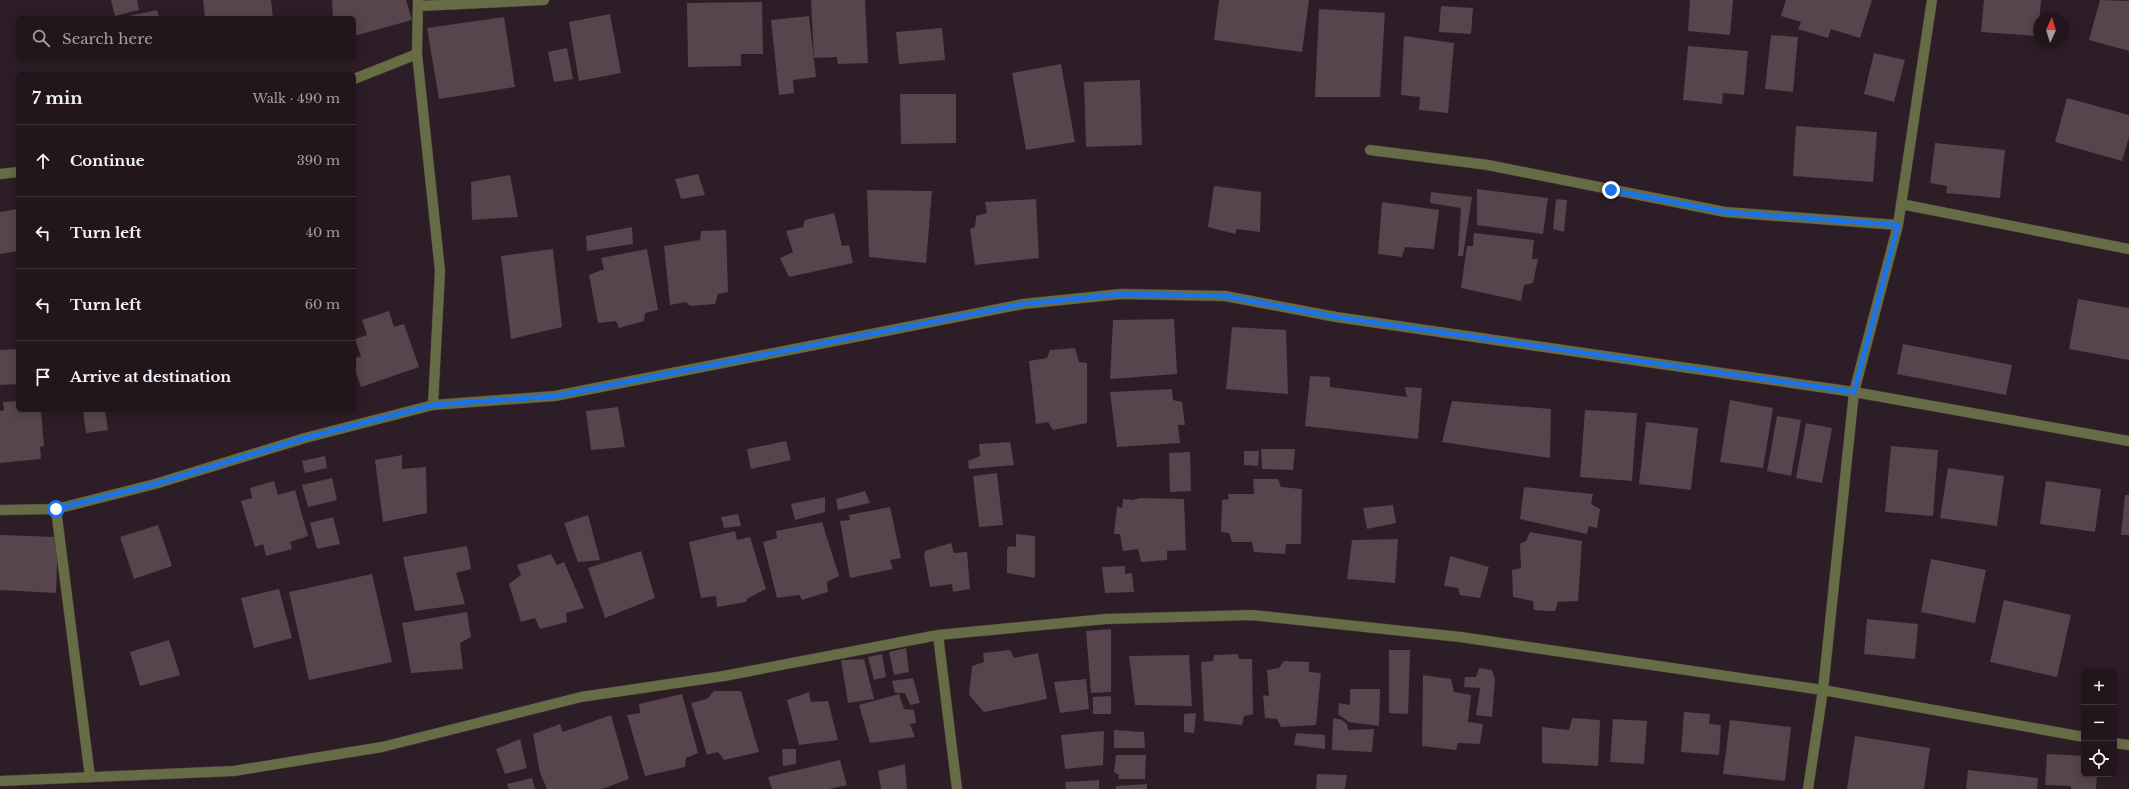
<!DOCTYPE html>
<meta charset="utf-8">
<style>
body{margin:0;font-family:"Libre Baskerville",serif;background:#2a1f25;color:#f1f3f6}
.controls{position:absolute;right:12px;bottom:12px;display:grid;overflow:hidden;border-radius:6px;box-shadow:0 2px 10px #0003}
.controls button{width:36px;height:36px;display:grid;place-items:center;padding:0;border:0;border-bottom:1px solid #3f353b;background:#22161c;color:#f1f3f6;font:20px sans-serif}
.compass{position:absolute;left:2033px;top:12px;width:36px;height:36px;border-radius:50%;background:#22161c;box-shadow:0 2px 10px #0003;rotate:4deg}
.stop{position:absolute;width:12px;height:12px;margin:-9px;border:3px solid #1a73e8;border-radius:50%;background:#fff}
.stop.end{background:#1a73e8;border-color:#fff;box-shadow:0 1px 4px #0008}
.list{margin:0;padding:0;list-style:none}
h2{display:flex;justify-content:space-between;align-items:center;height:52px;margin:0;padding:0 16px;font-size:17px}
h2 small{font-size:13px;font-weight:400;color:#a29fa3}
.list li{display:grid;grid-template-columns:26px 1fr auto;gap:12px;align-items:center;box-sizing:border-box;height:72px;padding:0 16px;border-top:1px solid #3f353b}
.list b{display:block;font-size:15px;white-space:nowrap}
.list em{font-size:13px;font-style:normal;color:#a29fa3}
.icon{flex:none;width:22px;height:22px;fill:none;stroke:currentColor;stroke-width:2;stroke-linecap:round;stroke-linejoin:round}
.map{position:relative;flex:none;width:2129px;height:789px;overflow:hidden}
.search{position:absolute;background:#22161c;box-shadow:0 2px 10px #0003;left:16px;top:16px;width:340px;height:44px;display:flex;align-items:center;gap:10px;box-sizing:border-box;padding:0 14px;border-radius:6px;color:#a29fa3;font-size:15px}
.panel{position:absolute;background:#22161c;box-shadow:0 2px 10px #0003;left:16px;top:72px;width:340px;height:340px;border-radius:6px}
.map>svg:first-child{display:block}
.building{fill:#57444d}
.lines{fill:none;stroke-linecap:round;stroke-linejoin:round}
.minor-casing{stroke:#483841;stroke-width:11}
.minor{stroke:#666c43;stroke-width:10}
.route{stroke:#1a73e8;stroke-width:5}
</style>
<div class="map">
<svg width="2129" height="789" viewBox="0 0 2129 789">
<rect width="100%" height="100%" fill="#2d1d26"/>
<path class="building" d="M111,0H137L139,10L115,16Z
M203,0H271L273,18H205Z
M332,0H406L412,20L354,36V18H333Z
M811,0H865L868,63L838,64L837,57L814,58Z
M1219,0H1309L1302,52L1214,40Z
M1690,0H1733L1730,35L1688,31Z
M1786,0H1872L1860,38L1831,29L1828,38L1798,29L1801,22L1781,16Z
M1984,0H2041L2038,36L1981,32Z
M2100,0L2129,1V51L2089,40Z
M762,2L763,54H741V66L688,67L687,3Z
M1441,6L1473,8L1471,34L1439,32Z
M1319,9L1385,13L1380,97H1315Z
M157,10L159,18H124V17Z
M610,14L621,73L579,81L569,22Z
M809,16L816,77L793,80L794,93L779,95L771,20Z
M504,17L515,87L439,99L427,28Z
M942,28L945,60L899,64L896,32Z
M1771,35L1798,37L1793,92L1765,89Z
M1404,36L1454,43L1448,113L1419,110L1420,97L1401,95Z
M1688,46L1748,51L1744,95L1723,93L1722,104L1683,100Z
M567,48L573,79L554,82L548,52Z
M1874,53L1905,60L1894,102L1864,94Z
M1061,64L1075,142L1026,150L1012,73Z
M1140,80L1142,145L1086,147L1084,82Z
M900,94H956V143L901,144Z
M2067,98L2129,115V137L2122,161L2055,142Z
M1796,126L1877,132L1873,182L1793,176Z
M1935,143L2005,150L2000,198L1946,193L1947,186L1930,183Z
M698,174L705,195L681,199L675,179Z
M510,175L518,217L472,220L471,182Z
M1214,186L1261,192L1260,232L1237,229L1235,234L1208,227Z
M1477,189L1548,198L1543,234L1477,225Z
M867,190L932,191L926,263L869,257Z
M1431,192L1472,197L1463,256H1458L1461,208L1430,203Z
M1036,199L1039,258L975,265L970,229L975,227L976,216L987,213L985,202Z
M1556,199L1567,200L1564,232L1553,229Z
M1382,202L1439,210L1434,249L1405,247L1402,257L1378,254Z
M18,209V251L0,254V212Z
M834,213L842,246L849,245L853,263L789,277L780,258L793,252L786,231L803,227L805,220Z
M632,227L633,244L587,251L586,236Z
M726,230L728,292L718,294L715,304L690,306L686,302L670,305L664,246L700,240L701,231Z
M1474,233L1534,240L1532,259H1538L1533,283L1524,285L1521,301L1461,288L1467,246H1473Z
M553,249L562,327L511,339L501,256Z
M647,249L658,310L645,313L644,321L619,328L616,321L598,323L589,275L604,269L601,258Z
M2078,299L2129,308V360L2069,349Z
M389,311L394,327L404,324L419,367L361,387L354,367V359L361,356L355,339L367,335L362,320Z
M1174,319L1177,374L1110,379L1113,320Z
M1232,327L1286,330L1288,394L1226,389Z
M1903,344L2012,365L2006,395L1897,374Z
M1075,348L1079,362L1087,363V423L1053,430L1048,422L1036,424L1029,361L1047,358L1050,350Z
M18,349V384L0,385V350Z
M1310,376L1330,377V387L1407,397L1405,387L1422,388L1418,439L1305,426Z
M1172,389L1173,400L1182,402L1185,425H1178L1180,443L1117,447L1110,392Z
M1730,400L1773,408L1763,468L1720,462Z
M18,401V410H41L44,446L40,447L41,459L0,463V411L4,410L3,402Z
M1452,401L1551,409L1550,458L1442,442Z
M618,407L625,447L591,450L586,411Z
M83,410H105L108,430L86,433Z
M1585,410L1637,413L1632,481L1580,477Z
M1777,416L1801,420L1791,476L1767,471Z
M1646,422L1698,428L1691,490L1639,484Z
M1806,423L1832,428L1822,483L1796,478Z
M786,441L791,460L751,469L747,449Z
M1010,442L1014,465L969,469L968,461L980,456L979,444Z
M1891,446L1938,450L1933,516L1885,512Z
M1261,449H1295L1293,470L1262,469Z
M1244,451H1259L1258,466L1244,465Z
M1190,452L1191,491L1170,492L1169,453Z
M402,455V469L426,467L427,513L383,522L375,460Z
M325,456L327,468L305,473L302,461Z
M1948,468L2004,476L1997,526L1940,518Z
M997,473L1003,525L979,527L973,476Z
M332,478L337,500L308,507L302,485Z
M1253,479H1278L1281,487L1302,489L1301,544H1286L1285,554L1254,552L1252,542H1232L1229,533L1221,532L1222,500L1229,499L1228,494H1254Z
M274,481L278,495L295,490L308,536L290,542L292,549L266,556L263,544L255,547L241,501L252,498L250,488Z
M2046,481L2101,489L2095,532L2040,524Z
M1524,487L1593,494L1591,504L1600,509L1597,528L1589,526L1587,534L1520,519Z
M865,491L870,503L838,510L836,499Z
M2125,495H2129V535H2121Z
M825,497V512L795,520L791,504Z
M1140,498L1184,499L1186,550L1167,551V560L1141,562L1138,549L1123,551L1120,534H1114L1117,506L1122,508L1123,499L1133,500Z
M1393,505L1396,523L1367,529L1363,508Z
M890,507L901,558L890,560L893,569L850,578L840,521L850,520L849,515Z
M738,514L741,526L724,528L721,517Z
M588,515L600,560L578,562L564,523Z
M333,517L340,544L317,549L310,523Z
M822,522L839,576L827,582L828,592L802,600L799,595L777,598L763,542L777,538L776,531Z
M158,525L172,566L134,579L120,537Z
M735,531L737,540L750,537L766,589L747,599L746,602L717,607L716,596L701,598L689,542Z
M1530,532L1582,541L1578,601L1558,602L1555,611H1549L1534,610L1533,601L1513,597L1512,570L1521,568L1520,544L1526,541Z
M1016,534L1035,536V578L1007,573V550L1009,546L1016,547Z
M0,535L58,537L56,593L0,590Z
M1398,539L1395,583L1347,579L1352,540Z
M951,543L954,553L967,552L970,589L953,592L952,584L930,587L924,555L925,551Z
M467,546L471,569L456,573L465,604L415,611L403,557Z
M641,551L655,598L605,618L588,568Z
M551,554L557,565L564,562L584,608L566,613L567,622L540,629L535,618L521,622L509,584L521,575L517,565Z
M1450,556L1489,567L1480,598L1460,595L1458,588L1444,586Z
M1931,559L1986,570L1975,623L1921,612Z
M1125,566V574L1132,573L1134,592L1105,593L1102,567Z
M372,574L392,662L309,680L289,592Z
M279,589L292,638L254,648L241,598Z
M2004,600L2071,615L2057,677L1990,662Z
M467,612L471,637L460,643L463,669L411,673L402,623Z
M1867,619L1918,624L1915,659L1864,654Z
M1111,629V692L1091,693L1086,631Z
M169,640L180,675L140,686L130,652Z
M906,648L909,672L894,675L889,652Z
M1010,650L1014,658L1038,653L1047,699L984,712L969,695L972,666L984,662L983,653Z
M1389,650H1410L1408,714L1389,713Z
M882,654L886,677L874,680L868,657Z
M1238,654L1239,659H1252L1253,714L1244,716L1242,725L1204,721L1201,662L1213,661L1214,655Z
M1189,655L1192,706L1135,705L1129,656Z
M864,659L874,699L848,703L841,660Z
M1284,661L1309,662V672L1321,673L1316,725L1281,727L1277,719L1265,718L1263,695L1269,696L1267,670L1279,668Z
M1479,668L1492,670L1495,680L1492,717L1476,715L1480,688L1464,687L1465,677H1476Z
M1423,675L1451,679L1454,692L1471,695L1468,722L1483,724L1480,744L1458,743L1456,750L1422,746Z
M913,678L920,703L910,705L905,693H895L892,681Z
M1086,679L1089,709L1060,713L1054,682Z
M1350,689H1380L1379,726L1349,722L1338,714L1339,703L1350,705Z
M714,691H741L759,752L724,760L718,752L707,755L691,703L707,699Z
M809,692L811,702L828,701L838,740L799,745L787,700Z
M682,694L698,753L686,758L685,767L645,776L627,715L640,713L639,704Z
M899,694L904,709L914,710L916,723L910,724L915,737L870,743L859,705Z
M1111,696V714H1093V697Z
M1684,712L1710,714L1709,724L1721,725L1719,755L1681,752Z
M1196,713L1194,733L1184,732V714Z
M611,715L629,779L602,789H547L540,773L533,734L560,724L563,732Z
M1333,718L1342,720L1347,724L1348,730L1374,729L1372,752L1332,750Z
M1572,718L1600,720L1598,766L1542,763V727L1569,730Z
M1613,719L1647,721L1644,764L1610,762Z
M1730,720L1791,727L1785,781L1723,774Z
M1114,730L1144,732L1145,748H1114Z
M1104,731L1103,765L1065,769L1061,735Z
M1296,733L1325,735V749L1294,745Z
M1855,736L1930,748L1924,789H1847Z
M520,739L527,768L505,774L496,749Z
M782,749H796V764L783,766Z
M2047,754L2084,756V774H2097L2096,789H2071V786L2045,785Z
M1116,755H1146L1145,779H1118L1119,775L1114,772Z
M840,760L847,785L829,789H772L768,777Z
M905,764L907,789H881L878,771Z
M1968,770L2038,778L2037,789H1966Z
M1317,774L1347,775L1345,789H1316Z
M532,778L535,789H509L507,784Z
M1099,780V789H1066L1065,782Z
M1147,784V789H1116V786Z"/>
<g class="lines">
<defs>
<path id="minor" d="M418,0L417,54L440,271L433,405
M419,6L544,0
M354,79L417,54
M1370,150L1488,165L1725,212L1898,225
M0,174L18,172
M1901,204L2129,249
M56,509L90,777
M0,510L56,509L155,484L305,438L433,405L555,396L1023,304L1121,294L1225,296L1336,317L1854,392L2129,441
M938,635L957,789
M2114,743L2129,745
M0,781L234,771L382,747L581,697L724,676L938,635L1106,619L1252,615L1460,637L1823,690L2084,737
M1808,789L1823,690L1854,392L1898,225L1932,0"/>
</defs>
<use href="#minor" class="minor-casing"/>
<use href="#minor" class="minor"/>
</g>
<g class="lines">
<path class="route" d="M56,509L155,484L305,438L433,405L555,396L1023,304L1121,294L1225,296L1336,317L1854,392L1898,225L1725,212L1611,190"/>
</g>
</svg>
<div class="controls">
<button>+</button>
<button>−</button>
<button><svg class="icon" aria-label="locate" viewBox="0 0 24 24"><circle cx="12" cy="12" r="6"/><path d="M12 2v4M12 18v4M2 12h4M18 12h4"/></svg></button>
</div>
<svg class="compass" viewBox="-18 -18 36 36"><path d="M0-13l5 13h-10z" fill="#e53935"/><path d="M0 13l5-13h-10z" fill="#a29fa3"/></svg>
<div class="stop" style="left:56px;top:509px"></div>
<div class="stop end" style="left:1611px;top:190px"></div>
<div class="search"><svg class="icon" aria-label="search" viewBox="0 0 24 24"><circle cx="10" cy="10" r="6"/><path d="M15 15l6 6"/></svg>Search here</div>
<section class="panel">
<h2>7 min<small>Walk · 490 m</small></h2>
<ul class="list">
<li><svg class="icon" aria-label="ahead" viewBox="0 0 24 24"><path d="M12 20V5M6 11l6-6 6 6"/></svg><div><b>Continue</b></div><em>390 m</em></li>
<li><svg class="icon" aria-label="left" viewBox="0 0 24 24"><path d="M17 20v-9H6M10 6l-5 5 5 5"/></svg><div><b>Turn left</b></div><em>40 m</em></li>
<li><svg class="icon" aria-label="left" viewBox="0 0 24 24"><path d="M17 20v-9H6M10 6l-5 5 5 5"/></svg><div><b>Turn left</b></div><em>60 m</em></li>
<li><svg class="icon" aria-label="arrive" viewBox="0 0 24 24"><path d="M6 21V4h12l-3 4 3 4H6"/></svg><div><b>Arrive at destination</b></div></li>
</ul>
</section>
</div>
